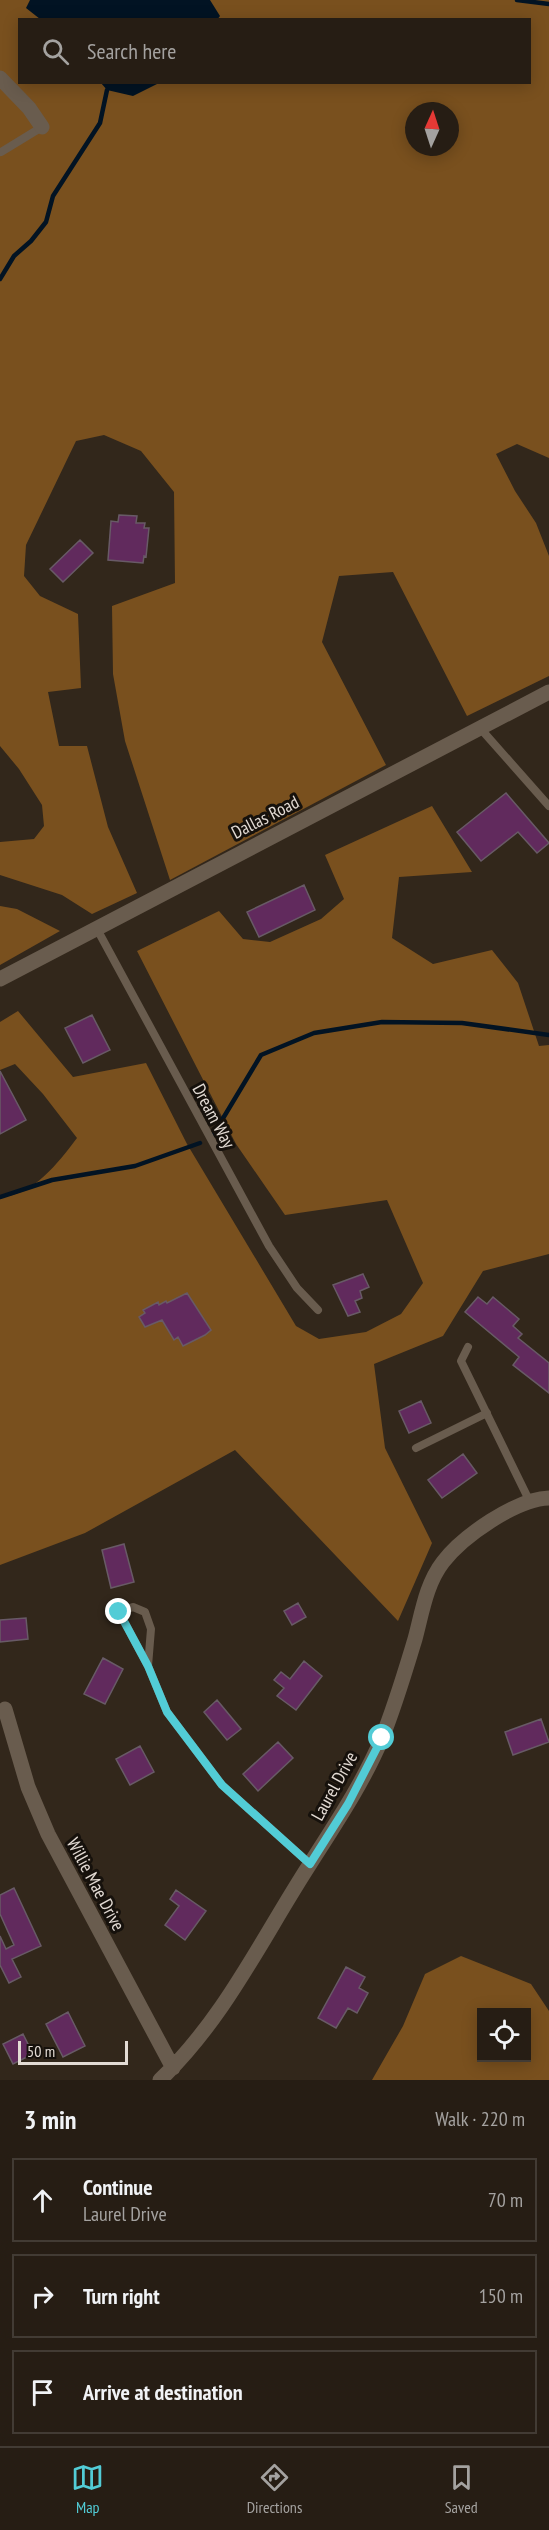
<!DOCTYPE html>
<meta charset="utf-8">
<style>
body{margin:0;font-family:"PT Sans Narrow",sans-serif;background:#322a22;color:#f1f3f6}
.controls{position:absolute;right:18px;bottom:18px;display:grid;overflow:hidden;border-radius:0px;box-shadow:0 3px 15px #0003}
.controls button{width:54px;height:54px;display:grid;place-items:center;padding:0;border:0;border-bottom:2px solid #423b34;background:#261d14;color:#f1f3f6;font:30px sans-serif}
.compass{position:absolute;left:405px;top:102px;width:54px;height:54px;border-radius:50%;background:#261d14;box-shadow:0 3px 15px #0003;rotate:3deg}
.scale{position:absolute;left:18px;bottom:15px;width:110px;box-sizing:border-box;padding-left:6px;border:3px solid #e3dbd4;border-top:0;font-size:16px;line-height:21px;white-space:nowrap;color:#e3dbd4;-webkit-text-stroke:4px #16110c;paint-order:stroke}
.stop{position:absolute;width:18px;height:18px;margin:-14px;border:4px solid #52ccd6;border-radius:50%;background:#fff}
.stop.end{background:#52ccd6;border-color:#fff;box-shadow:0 2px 6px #0008}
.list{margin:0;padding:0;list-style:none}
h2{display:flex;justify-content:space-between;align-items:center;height:78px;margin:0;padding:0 24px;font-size:26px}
h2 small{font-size:20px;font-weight:400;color:#a4a2a0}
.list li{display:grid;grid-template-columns:39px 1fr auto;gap:18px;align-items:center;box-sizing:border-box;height:84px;margin:0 12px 12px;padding:0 12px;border:2px solid #423b34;border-radius:0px}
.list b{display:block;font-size:22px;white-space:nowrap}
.list p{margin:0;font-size:20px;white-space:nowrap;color:#a4a2a0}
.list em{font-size:20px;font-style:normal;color:#a4a2a0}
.icon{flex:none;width:33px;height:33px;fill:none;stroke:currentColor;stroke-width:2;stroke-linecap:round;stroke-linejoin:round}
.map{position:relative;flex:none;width:549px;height:2080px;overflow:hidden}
.search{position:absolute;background:#261d14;box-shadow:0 3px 15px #0003;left:18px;right:18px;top:18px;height:66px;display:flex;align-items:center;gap:15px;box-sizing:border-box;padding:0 21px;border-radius:0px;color:#a4a2a0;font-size:22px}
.sheet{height:366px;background:#261d14}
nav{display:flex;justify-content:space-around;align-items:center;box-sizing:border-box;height:84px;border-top:2px solid #423b34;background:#261d14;font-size:16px;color:#a4a2a0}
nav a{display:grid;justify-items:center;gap:3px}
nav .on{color:#52ccd6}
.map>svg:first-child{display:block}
.forest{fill:#79501e;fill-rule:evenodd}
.water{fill:#021323}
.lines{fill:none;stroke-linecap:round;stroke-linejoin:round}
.stream{stroke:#021323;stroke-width:4.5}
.building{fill:#612a5d;stroke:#685a66;stroke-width:1.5}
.service{stroke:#695c4e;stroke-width:8}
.minor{stroke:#695c4e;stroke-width:15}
.route{stroke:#52ccd6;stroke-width:8}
.labels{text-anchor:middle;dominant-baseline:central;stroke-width:6;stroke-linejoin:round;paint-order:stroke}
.street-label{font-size:18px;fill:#e3dbd4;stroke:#16110c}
</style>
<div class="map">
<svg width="549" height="2080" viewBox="0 0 549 2080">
<rect width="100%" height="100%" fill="#32271b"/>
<path class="forest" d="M0,0H549V458L517,444L496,454L515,491L536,523L549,556V676L467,716L393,572L339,576L322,642L386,765L170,880L125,741L113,674L112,606L175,583L174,492L141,451L104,435L76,441L26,545L24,576L40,596L78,614L81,688L48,692L59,746H87L108,827L137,893L92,914L62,895L0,875V842L34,839L44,826L42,805L19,769L0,746ZM20,20H530V82H20ZM414,111H450V147H414Z
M432,806L472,872L399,877L392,938L433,964L492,950L518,983L539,1046L549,1045V1254L483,1271L443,1336L374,1364L385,1448L432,1543L398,1621L235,1450L85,1533L0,1565V1197C33,1196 58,1163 77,1138L43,1094L15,1064L0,1070V1022L18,1011L73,1077L146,1063L187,1144L296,1326L319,1339L366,1332L401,1314L423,1283L387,1200L285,1215L236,1144L137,951L219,911L243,939L270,942L321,919L344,899L325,855Z
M0,906L17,909L60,931L0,965Z
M461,1956L531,1984L549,2011V2080H372L403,2026L425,1974ZM526,2012V2058H482V2012Z"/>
<path class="water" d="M30,0H210L220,16L217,20L40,19L26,8Z
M101,83H159L133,96L107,90Z"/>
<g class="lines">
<path class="stream" d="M517,0L549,4
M0,279L14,256L31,241L46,222L53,196L100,123L107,90
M213,1135L261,1055L314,1033L382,1022L462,1023L549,1035
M0,1197L52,1180L135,1166L200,1143"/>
</g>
<path class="building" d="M119,515L137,516L136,523H145L144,528H149L146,557L144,556L143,563L108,560L111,521L118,522Z
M80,540L93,553L63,582L50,569Z
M506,793L549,843L537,853L518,832L481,861L457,832Z
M304,885L315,910L259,937L247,912Z
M92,1015L110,1050L83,1063L65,1028Z
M0,1071L26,1120L0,1134Z
M363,1274L369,1287L360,1291L362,1298L355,1301L360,1312L348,1316L333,1285Z
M187,1293L211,1330L205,1335L183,1346L178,1337L174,1340L162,1320L145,1327L139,1317L145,1313L143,1310L158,1302L159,1305L166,1301L167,1303Z
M478,1297L487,1304L493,1297L519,1319L513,1326L522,1334L518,1338L549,1363V1393L513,1365L519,1357L465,1312Z
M421,1401L431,1423L409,1433L399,1411Z
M463,1454L477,1473L442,1498L428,1480Z
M124,1544L134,1582L111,1588L102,1550Z
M298,1603L306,1617L292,1625L284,1611Z
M26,1618L28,1639L0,1642V1620Z
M103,1658L123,1669L105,1704L84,1694Z
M304,1661L322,1676L296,1710L277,1696L284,1688L274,1680L281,1672L290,1679Z
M217,1700L241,1729L227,1740L204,1712Z
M541,1719L549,1742L513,1755L505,1732Z
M278,1742L293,1758L258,1791L243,1774Z
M140,1746L154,1772L130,1785L116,1759Z
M14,1888L41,1946L12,1959L21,1977L9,1983L0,1965V1936L6,1949L14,1945L0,1914V1895Z
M176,1890L206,1911L185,1940L165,1925L179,1906L170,1899Z
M346,1967L365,1977L359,1988L368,1993L357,2013L348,2008L336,2028L318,2018Z
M68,2012L85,2046L63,2057L46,2024Z
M23,2034L33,2054L13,2064L3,2044Z"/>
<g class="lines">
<path class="service" d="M1,152L42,127
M480,728L549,806
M97,929L269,1246L297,1288L318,1310
M468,1347L461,1361L529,1500
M416,1448L487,1413
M148,1666L151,1629L145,1612L133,1607L119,1612L148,1666L167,1712L222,1785L310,1864"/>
<path class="minor" d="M0,78L29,108L42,127
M0,979L549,692
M5,1709L28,1787L48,1834L173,2068
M160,2080C225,2018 262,1938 310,1864C336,1823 363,1783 382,1738C395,1706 405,1672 415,1639C422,1613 426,1584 443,1562C463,1536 516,1499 549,1498"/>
</g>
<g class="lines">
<path class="route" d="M119,1612L148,1666L167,1712L222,1785L310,1864L348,1804L382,1738"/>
</g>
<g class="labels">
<g class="street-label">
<text transform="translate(265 817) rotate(-27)">Dallas Road</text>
<text transform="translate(214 1116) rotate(62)">Dream Way</text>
<text transform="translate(334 1786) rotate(-61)">Laurel Drive</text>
<text transform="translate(96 1884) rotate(62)">Willie Mae Drive</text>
</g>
</g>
</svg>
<div class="controls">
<button><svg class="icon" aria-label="locate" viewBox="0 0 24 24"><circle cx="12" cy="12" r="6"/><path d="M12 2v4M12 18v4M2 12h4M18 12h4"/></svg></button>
</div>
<svg class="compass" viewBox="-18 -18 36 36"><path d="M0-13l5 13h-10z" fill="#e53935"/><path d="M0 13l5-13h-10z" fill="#a4a2a0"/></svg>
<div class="scale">50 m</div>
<div class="stop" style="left:382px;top:1738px"></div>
<div class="stop end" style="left:119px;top:1612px"></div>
<div class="search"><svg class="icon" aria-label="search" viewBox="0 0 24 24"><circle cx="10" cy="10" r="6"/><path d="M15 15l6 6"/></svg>Search here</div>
</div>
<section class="sheet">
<h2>3 min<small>Walk · 220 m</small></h2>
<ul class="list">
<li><svg class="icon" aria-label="ahead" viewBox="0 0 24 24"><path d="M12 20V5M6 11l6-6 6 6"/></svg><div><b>Continue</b><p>Laurel Drive</p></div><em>70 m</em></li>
<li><svg class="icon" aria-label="right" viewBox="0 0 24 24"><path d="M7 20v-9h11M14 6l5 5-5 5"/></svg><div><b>Turn right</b></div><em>150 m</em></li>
<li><svg class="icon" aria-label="arrive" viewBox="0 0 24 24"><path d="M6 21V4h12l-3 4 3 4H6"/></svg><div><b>Arrive at destination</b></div></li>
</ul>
</section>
<nav>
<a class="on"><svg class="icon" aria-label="map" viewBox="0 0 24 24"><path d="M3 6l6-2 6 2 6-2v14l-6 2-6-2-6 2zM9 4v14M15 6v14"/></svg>Map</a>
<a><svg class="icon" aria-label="directions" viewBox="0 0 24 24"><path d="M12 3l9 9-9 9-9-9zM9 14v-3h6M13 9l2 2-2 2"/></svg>Directions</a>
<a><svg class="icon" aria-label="saved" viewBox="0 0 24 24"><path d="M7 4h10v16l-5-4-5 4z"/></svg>Saved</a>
</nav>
